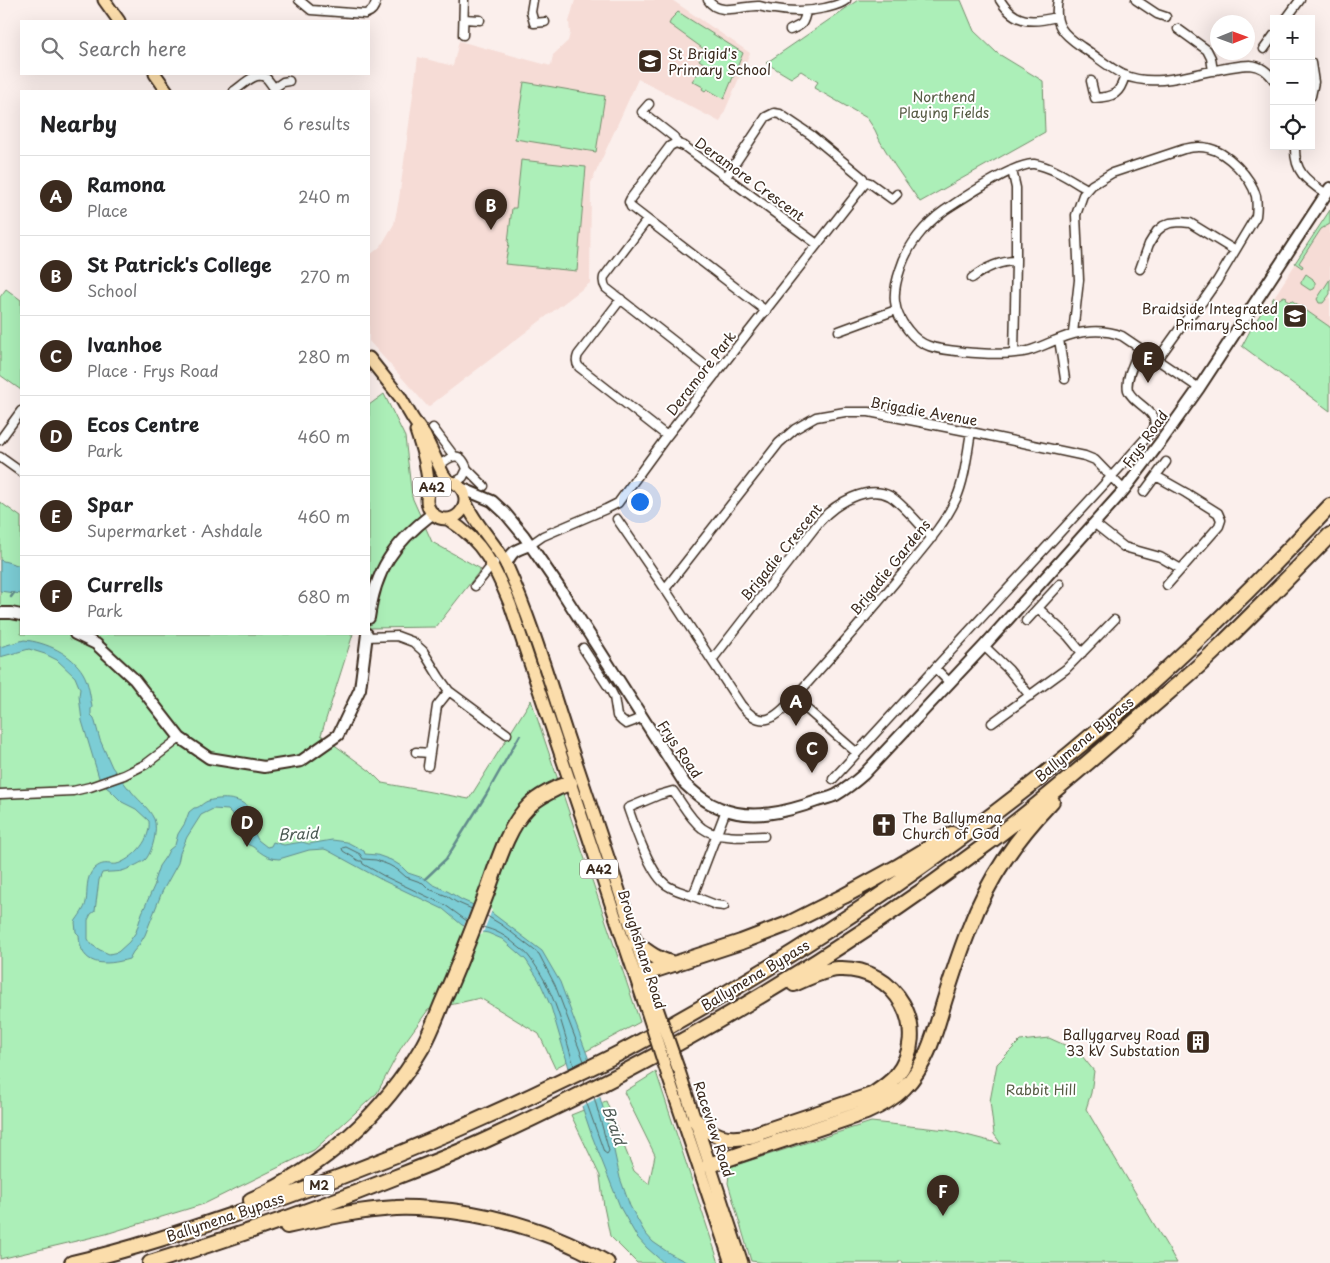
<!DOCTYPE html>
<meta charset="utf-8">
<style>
body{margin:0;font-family:"Playpen Sans",sans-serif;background:#f2f2f2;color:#202124}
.controls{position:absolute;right:15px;top:15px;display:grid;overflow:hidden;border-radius:0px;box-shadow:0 5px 20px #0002}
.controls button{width:45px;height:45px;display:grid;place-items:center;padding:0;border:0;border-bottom:1px solid #e0e0e0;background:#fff;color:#202124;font:25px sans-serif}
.compass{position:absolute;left:1210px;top:15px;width:45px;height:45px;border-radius:50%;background:#fff;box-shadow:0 5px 20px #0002;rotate:89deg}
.you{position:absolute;left:639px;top:501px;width:18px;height:18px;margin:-12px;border:4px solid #fff;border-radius:50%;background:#1a73e8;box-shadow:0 0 0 8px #1a73e833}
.badge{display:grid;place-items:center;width:32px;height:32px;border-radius:50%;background:#3b2a1e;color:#fff;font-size:16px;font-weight:700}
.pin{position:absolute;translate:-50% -41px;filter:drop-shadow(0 1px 2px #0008)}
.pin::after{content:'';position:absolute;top:26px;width:18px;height:15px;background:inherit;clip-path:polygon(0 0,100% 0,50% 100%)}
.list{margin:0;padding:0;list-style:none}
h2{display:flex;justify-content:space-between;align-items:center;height:65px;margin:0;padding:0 20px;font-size:21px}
h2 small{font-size:16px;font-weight:400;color:#757577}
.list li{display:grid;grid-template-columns:32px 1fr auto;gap:15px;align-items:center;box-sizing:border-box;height:80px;padding:0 20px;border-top:1px solid #e0e0e0}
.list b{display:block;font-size:19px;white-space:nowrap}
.list p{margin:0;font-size:16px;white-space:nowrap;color:#757577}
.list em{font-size:16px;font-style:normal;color:#757577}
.icon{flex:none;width:28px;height:28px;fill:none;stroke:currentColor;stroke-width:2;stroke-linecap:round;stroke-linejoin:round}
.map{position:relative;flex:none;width:1330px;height:1263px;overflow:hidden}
.search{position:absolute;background:#fff;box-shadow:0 5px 20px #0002;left:20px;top:20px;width:350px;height:55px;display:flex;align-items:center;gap:12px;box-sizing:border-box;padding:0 18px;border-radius:0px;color:#757577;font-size:19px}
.panel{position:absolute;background:#fff;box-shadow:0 5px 20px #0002;left:20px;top:90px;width:350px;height:545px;border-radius:0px}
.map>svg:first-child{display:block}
.built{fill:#f6dcd6}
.green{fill:#acefb8;stroke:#748c6b}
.water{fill:#7ccdd5;stroke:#628c8c}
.pier{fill:#fbefec}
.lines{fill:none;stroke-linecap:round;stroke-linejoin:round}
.shore{stroke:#556b67;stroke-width:1}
.stream{stroke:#628c8c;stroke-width:2.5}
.street-casing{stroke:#3b2a1e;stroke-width:11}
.secondary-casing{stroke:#3b2a1e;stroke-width:14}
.primary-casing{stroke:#3b2a1e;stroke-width:15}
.highway-casing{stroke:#3b2a1e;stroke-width:18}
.street{stroke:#fff;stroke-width:8}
.secondary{stroke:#fff;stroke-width:10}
.primary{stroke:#fbddab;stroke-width:11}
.highway{stroke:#fbddab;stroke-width:14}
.primary-bridge-casing{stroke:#3b2a1e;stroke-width:15;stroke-linecap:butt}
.primary-bridge{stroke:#fbddab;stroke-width:11}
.labels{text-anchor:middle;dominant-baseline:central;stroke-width:4;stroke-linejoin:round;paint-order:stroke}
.shield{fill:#fff;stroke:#766a62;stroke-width:1}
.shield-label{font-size:12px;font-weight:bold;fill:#3b2a1e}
.poi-label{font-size:14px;fill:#3b2a1e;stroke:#fff;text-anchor:start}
.park-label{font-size:14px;fill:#575b44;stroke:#fff}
.street-label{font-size:14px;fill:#3b2a1e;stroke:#fff}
.water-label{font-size:15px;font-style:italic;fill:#4e5b55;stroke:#fff}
</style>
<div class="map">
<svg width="1330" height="1263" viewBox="0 0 1330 1263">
<rect width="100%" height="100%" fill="#fbefec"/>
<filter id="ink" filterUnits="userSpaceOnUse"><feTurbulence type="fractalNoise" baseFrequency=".02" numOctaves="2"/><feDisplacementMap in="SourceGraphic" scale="10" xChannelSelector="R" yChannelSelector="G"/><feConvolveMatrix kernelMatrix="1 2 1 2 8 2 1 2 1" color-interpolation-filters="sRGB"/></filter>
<g filter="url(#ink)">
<path class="built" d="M575,0H672L750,53L720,122L638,79L591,183L590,283L428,407L369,341V256L381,246L394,224L399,199L418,57L453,66L459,41L551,66L553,55L568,41L570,33L569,22Z
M1330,210V411L1242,346L1252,327L1267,304L1269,305Z"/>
<path class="green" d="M858,0H961L974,31L997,53L1043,81L1045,132L920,202L895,166L880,141L875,130L867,118L814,88L818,82L801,71L791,78L766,63Z
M678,12L743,53L724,99L707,89L705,91L702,89L703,87L692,81L705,64L699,60L705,50L669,24L672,18Z
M524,82L605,96L596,152L515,139Z
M521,160L586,167L577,271L505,264L509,243L508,242L512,208H516Z
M1330,210V224L1321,229L1299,263L1303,266L1302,268L1295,263Z
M1306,274L1313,279V280L1315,282V287L1314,289L1310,290L1301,284V282Z
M1330,279V294L1323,303H1319L1317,299Z
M6,289L21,300V390L0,375V297Z
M1284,296L1287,297L1286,300L1289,302L1291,300L1300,306L1299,309L1302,311L1304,309L1330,327V411L1242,346L1252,327L1267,304L1269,305L1274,297L1278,300Z
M384,394L405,437L412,497L432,542L481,569L436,627L369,628V405Z
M0,502L21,517V634H353L321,735L370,771L382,783L469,799L531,700L640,1022L555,1068L539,1034L480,998L428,1010L402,1046L377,1093L314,1150L204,1204L106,1234L0,1259Z
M1049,1038L1078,1051L1094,1071L1091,1093L1086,1109L1177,1263H903L902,1261H899V1263H766L751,1261L728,1183L730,1167L871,1122L947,1130L1001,1144L994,1134L990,1101L997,1064L1020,1041Z
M656,1072L719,1263H637L610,1236L604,1207L600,1176L571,1115L606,1101L634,1171L649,1184L655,1155L624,1092Z"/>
<path class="water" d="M0,560L21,566V594L0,591Z
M24,640C46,642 72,654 83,673C89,683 90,696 92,707L91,709V715L94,718L100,740L112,767L128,788H129C136,799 148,806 154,819C158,829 153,850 146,859C145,861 128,869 125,870C118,873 110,871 102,873L99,880L95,911L91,914L88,920V939L92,945L100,950L109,954L118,952L129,942L136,932L142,913L155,884L154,881L159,866L166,856L169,850L175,845L178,834L185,823L189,812L194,808C200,808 202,803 208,801C221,797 244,797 251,812C254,817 255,825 256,831L255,834L258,840L267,847L271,846L273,842L284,845L302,842L309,844L332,840L347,842L364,851L365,854L377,855L391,860L401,866L408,873L426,879L432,884L449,892L462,900L492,913L542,951L560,982L588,1057L609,1128L620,1178L630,1206L645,1233L653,1242L669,1253L688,1263H664L647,1248L637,1237L621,1209L592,1136L569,1068L551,1007L539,980L526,960L502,939L488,933L477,931L462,925L443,909L382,880L327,850L324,849L309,850L279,859C261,859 256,844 244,844L243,824L228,810L213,809L201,815L187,837L180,853L178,863L162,892L145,935L139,945L133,952L129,959C105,966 80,967 79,935L76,932L75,922C78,917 85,909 86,902C88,891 85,878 94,869C105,859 110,867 120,863C136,856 151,839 149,821L136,809L122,802L111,791L106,787L100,781L82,721L79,696L80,689L75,677L57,660L45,654L29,649L0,657V647Z"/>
<path class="pier" d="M474,902L492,910L482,935L463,928Z
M591,1057L602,1096L580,1107L567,1069Z"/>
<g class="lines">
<path class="shore" d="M487,916L502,925L539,954L555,985L584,1061
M467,921L445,905L384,876L363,864L362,861H359L343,851L342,848L346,847L360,854L363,859L376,860L389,865L398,870L406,877L423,883L429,889L447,896L456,902L472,909
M482,927C496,930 506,936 516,945C521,949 527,953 530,958C555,990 563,1029 574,1066
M586,1101L604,1152L607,1154L609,1151L594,1097"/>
<path class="stream" d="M11,597L14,593
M425,879L446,859L486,795L520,735"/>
<defs>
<path id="street" d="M299,0L311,10L365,14C372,12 375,8 376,0
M533,0L531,12L534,23L545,22
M708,0C719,17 743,5 759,6C764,7 769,9 775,9C792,12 808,12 825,8C833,6 840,5 846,0
M1000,0C1015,24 1032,23 1057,17
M1058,0C1053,25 1063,34 1082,47C1096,56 1109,68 1124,75C1161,91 1211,66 1250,65C1261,66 1267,71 1274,80
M1136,0L1157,14L1166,17
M464,19L480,20
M1286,19L1300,0
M1178,29L1207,50L1211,58L1213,71
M790,30C802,25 804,24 806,11
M463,35L464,0
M1264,49L1274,35
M1311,63L1314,82L1311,96
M1091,81L1095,98C1114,97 1120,94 1125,75
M234,91C242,86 256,70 266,78C269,80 271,85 274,88L283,82L289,81
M649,104L642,112L674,137L677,143
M1295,146C1294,172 1306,180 1326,194
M726,177L766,117L774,113L780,114L811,135L863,178L864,181
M864,181L870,183L892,199L897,194
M1087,189C1071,180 1053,167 1034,164C1016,162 962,199 945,210C925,224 907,246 900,270C892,293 892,311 908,330C914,338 920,343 929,346C940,350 951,350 963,352C983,354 1003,355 1023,352C1036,350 1047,343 1059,339C1078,331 1102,328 1122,336L1199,388
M647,220L604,277C603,281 604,285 606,288L716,374
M1140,269L1149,244L1157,231L1163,226L1170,223L1180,222L1190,223L1234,250
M972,278C985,268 999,261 1016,261V188L1012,170
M621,299L578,355C576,360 576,363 579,367L667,436
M766,311L631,207L629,202L631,198L670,146L676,143L684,146L817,244
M839,331L896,310
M1073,333L1079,280L1076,215L1083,195L1092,185L1112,173L1184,149C1192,147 1200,146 1208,148C1227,152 1251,177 1256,196C1257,203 1257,209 1256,216L1217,281L1203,301L1186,320L1158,359
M1059,339L1065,379
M1014,353L1016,261
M433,428L454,456
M0,440L21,411
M0,457L21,472
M439,466C451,455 461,451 467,469L463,477L455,483
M467,469L484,486
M1156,476L1186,493L1218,513L1221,520L1219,526L1167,585
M1144,492L1166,462
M617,519L665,589L741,705C762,731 776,718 794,698C831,657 867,616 902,574C921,550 943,527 956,499C965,479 967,454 971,432
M1095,524L1124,547L1160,557L1181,569
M530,545L543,536L606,509L618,503L667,436L863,186L864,181
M475,586L494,563
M665,589L779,443L795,429L816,417L845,412H869L971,432L1085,456L1095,460L1124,490
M1038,608L1068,636L1082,653
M1026,621L1060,584
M366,637L397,636L413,642L423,651L439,677L449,691L507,734
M984,646L1009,670L1030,696
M583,648L611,691L614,697L617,716L622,721L626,724L634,721L642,717
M712,660L820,521C835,504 867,484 890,496C902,503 921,526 932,538
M935,668L950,683
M794,698L857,753
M992,723L1066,669L1114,620
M416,752L430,753
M428,766L437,706L449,691
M833,779L1122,465L1153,430C1162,411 1133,405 1128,390C1125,378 1136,359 1140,348
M0,794L73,791L90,787L124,775L146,764L180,738
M693,896C685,893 669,889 664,883C649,870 635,828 628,808L659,795L673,791C682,803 690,819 702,828C716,839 747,837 764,836
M724,906L716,905L693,896L726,810"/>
<path id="secondary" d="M461,488L492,501L505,513L524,536L561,590L685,784C696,794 706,803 720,808C751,821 787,812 817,801C823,799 830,798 836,795C846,789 855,782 864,774L984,646L1124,490L1162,440L1199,388L1330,188
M506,565C512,550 516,550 530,545
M0,613H11L21,615
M369,618C375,570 394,543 432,514
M75,634L96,644L134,679L180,738L209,758L264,767L301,761L338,735L360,689L367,634"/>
<path id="primary" d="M104,0L119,21
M155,74L167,91
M369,358L400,397L413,419L425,436L443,474L448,481
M416,431C423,452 429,471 428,493
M427 500a19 19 0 1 1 38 0a19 19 0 1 1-38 0Z
M466,503C476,526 496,543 507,566C532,622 549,680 568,738C598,827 628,915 656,1005
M449,520C484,542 495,568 510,604L647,1011
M678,1068L742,1263
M668,1076L731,1263"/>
<path id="highway" d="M636,943C648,953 659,961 675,964
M646,973L741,942L788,924L844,896L897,867L952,834
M695,1120C713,1136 726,1142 750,1136L872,1095C881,1089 889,1084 896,1076C933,1030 896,966 838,969C823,970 808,978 794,984
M709,1165L866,1112C880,1106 893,1099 904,1088C927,1065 935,1032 944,1002C952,977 960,951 970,927C989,877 1016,839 1052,801
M251,1200C324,1167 383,1114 423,1046C431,1032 437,1015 443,1001C459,965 473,929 487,892C497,865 507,828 528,807C537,797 557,787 570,783
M287,1226C323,1218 359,1210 396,1208C407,1207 419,1208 430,1209C492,1213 553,1232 607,1263
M72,1263C143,1247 211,1222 279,1199C376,1165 470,1126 562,1081C585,1070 607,1060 629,1048C774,970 912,879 1041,777C1145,695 1240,602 1330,506
M150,1263C233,1238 316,1209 396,1177C427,1165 458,1153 488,1139C663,1059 830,961 984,846C1041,804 1094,758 1147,711C1172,689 1198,668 1221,645C1258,609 1294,572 1330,535"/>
</defs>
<use href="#street" class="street-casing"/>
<use href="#secondary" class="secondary-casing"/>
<use href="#primary" class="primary-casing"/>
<use href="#highway" class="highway-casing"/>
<use href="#street" class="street"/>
<use href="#secondary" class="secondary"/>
<use href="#primary" class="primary"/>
<use href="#highway" class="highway"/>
<defs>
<path id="primary-bridge" d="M656,1005L678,1068
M647,1011L668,1076"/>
</defs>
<use href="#primary-bridge" class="primary-bridge-casing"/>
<use href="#primary-bridge" class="primary-bridge"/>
</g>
</g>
<defs>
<symbol id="school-square" viewBox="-11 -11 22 22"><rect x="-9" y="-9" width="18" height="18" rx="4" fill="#3b2a1e" stroke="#fff"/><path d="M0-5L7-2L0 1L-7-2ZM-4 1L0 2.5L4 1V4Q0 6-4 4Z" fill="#fff"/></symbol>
<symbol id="church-square" viewBox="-11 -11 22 22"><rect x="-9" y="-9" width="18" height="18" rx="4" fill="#3b2a1e" stroke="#fff"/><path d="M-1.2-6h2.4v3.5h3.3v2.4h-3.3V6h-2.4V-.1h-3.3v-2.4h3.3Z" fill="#fff"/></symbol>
<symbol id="building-square" viewBox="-11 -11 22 22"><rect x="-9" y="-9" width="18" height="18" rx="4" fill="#3b2a1e" stroke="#fff"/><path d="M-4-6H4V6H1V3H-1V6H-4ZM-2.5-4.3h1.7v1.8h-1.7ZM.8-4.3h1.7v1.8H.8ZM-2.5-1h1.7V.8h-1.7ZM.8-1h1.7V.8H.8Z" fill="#fff"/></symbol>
</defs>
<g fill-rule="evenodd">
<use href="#school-square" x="636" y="47" width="28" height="28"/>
<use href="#school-square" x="1281" y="302" width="28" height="28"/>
<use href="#church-square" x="870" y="811" width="28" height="28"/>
<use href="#building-square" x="1184" y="1028" width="28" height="28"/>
</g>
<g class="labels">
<g class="shield">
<rect x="413" y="477.5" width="38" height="19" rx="4"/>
<rect x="580" y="859.5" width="38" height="19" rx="4"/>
<rect x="304" y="1175.5" width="30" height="19" rx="4"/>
</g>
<g class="shield-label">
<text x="432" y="487">A42</text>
<text x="599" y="869">A42</text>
<text x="319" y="1185">M2</text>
</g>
<g class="poi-label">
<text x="668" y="53">St Brigid's<tspan x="668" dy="16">Primary School</tspan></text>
<text x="1278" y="308" text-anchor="end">Braidside Integrated<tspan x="1278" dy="16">Primary School</tspan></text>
<text x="902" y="817">The Ballymena<tspan x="902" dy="16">Church of God</tspan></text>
<text x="1180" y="1034" text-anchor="end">Ballygarvey Road<tspan x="1180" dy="16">33 kV Substation</tspan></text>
</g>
<g class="park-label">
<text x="944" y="96">Northend<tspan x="944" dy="16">Playing Fields</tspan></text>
<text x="1041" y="1089">Rabbit Hill</text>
</g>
<g class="street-label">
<text transform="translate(750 179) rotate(36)">Deramore Crescent</text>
<text transform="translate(701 373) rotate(-52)">Deramore Park</text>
<text transform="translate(924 411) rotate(10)">Brigadie Avenue</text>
<text transform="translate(1145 439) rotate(-54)">Frys Road</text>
<text transform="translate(781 552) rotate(-51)">Brigadie Crescent</text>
<text transform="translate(890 567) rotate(-51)">Brigadie Gardens</text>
<text transform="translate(1084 739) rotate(-40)">Ballymena Bypass</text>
<text transform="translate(680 749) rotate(56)">Frys Road</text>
<text transform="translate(642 949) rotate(72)">Broughshane Road</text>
<text transform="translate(755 975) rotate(-31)">Ballymena Bypass</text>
<text transform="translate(714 1129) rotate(72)">Raceview Road</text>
<text transform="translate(225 1217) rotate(-19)">Ballymena Bypass</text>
</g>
<g class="water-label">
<text transform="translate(298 833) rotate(-3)">Braid</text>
<text transform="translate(615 1125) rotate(71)">Braid</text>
</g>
</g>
</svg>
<div class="controls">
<button>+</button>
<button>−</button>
<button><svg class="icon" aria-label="locate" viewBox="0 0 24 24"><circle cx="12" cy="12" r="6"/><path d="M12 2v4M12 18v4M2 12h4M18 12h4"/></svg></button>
</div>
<svg class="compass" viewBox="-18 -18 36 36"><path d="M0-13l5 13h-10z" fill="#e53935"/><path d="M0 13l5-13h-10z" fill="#757577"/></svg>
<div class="you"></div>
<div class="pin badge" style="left:796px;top:726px">A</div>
<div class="pin badge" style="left:491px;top:230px">B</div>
<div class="pin badge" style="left:812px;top:773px">C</div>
<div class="pin badge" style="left:247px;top:847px">D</div>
<div class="pin badge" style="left:1148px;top:383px">E</div>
<div class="pin badge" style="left:943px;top:1216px">F</div>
<div class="search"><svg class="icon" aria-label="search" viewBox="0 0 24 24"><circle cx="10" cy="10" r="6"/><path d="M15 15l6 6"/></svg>Search here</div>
<section class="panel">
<h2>Nearby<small>6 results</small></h2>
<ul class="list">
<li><span class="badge">A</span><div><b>Ramona</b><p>Place</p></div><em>240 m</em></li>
<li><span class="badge">B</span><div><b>St Patrick's College</b><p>School</p></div><em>270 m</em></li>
<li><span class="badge">C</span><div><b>Ivanhoe</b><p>Place · Frys Road</p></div><em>280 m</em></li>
<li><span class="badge">D</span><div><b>Ecos Centre</b><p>Park</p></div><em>460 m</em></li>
<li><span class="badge">E</span><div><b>Spar</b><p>Supermarket · Ashdale</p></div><em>460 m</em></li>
<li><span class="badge">F</span><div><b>Currells</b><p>Park</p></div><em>680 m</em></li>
</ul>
</section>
</div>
